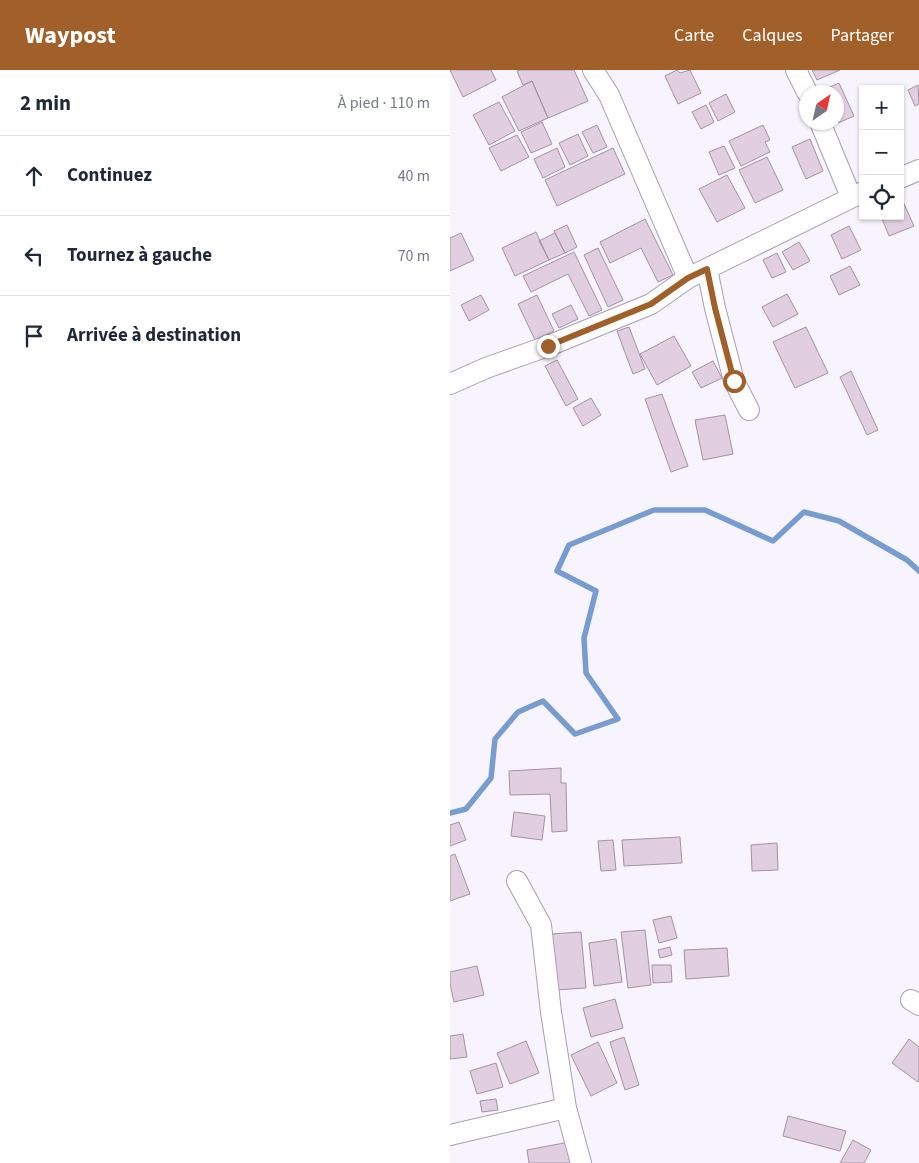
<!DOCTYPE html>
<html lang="fr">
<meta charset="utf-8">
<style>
body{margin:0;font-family:"Source Sans 3",sans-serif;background:#f6f6f7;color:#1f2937}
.controls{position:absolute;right:15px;top:15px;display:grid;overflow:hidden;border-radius:0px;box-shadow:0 1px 4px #0004}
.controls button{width:45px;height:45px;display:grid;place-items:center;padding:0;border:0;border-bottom:1px solid #e0e1e3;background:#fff;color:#1f2937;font:25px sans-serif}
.compass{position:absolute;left:349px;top:15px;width:45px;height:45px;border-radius:50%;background:#fff;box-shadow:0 1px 4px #0004;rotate:34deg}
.stop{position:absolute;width:15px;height:15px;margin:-11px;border:4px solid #a1602a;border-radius:50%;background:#fff}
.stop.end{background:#a1602a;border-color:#fff;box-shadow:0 1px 5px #0008}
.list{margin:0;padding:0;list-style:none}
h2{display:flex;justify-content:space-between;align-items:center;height:65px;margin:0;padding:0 20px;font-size:21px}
h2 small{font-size:16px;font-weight:400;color:#747a83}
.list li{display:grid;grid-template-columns:32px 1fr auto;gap:15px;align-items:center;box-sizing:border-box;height:80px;padding:0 20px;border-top:1px solid #e0e1e3}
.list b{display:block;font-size:19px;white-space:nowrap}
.list em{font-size:16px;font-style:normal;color:#747a83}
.icon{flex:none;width:28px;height:28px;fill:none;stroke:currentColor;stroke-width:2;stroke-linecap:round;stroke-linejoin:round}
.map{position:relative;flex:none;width:469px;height:1093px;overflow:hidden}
header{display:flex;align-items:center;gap:30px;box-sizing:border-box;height:70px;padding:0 25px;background:#a1602a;color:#fff}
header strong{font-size:24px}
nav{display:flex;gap:28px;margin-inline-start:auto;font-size:18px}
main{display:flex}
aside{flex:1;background:#fff}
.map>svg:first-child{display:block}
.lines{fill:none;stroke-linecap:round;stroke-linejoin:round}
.stream{stroke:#779cd0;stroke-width:5.5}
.building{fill:#e1cfe1;stroke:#a392a3}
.minor-casing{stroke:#a69eb3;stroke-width:22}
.minor{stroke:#fff;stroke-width:20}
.route{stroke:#a1602a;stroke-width:6}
</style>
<header>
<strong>Waypost</strong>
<nav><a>Carte</a><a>Calques</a><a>Partager</a></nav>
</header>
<main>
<aside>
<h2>2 min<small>À pied · 110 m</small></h2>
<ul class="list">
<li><svg class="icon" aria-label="ahead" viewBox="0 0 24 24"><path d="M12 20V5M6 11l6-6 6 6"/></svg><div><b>Continuez</b></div><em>40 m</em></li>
<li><svg class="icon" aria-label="left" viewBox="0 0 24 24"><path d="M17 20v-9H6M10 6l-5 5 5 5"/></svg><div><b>Tournez à gauche</b></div><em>70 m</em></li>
<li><svg class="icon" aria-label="arrive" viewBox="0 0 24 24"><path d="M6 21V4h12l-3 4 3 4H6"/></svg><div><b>Arrivée à destination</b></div></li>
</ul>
</aside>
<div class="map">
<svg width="469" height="1093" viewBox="0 0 469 1093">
<rect width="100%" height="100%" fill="#f7f4fd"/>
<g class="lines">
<path class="stream" d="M0,743L16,739L41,708L45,669L68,642L93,631L125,664L168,649L136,603L134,568L146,521L107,501L119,475L204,440H255L323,471L354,442L389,451L457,490L469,501"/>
</g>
<path class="building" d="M0,0H41L46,10L13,27Z
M70,0H124L138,31L98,48L82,11L73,15L67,1Z
M227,0L230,3L240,0L251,23L228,34L215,6Z
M362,0H390L367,10Z
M82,11L98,48L69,61L52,27Z
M389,13L404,46L388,53L387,22H374L373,20Z
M468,15L469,34L465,36L458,20Z
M276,24L285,42L268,51L259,33Z
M49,32L65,61L39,75L23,45Z
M256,35L264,52L251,59L242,42Z
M92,52L102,74L81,83L71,62Z
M147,55L157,77L143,83L132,62Z
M313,55L320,70L315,72L320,82L291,96L279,71Z
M128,64L138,86L120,95L109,73Z
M67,65L79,87L51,101L39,78Z
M360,69L373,101L356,109L342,77Z
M274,76L285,98L269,105L259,82Z
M107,78L115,97L93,108L84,89Z
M163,78L175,104L107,136L95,110Z
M317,87L333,120L305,133L289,100Z
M277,105L295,138L267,152L249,119Z
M450,125L464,156L439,166L431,146H450Z
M195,149L223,205L208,212L191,178L160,193L150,172Z
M117,155L127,177L115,183L104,161Z
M399,156L411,180L392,189L381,165Z
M86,162L99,190L65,206L52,178Z
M11,163L24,190L0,201V168Z
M105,163L115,183L99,190L89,171Z
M349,172L360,191L343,200L332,182Z
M148,178L173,230L158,237L134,185Z
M124,182L152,240L139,246L118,204L81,222L73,206Z
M327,183L336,202L322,208L313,190Z
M400,196L410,215L389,225L380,206Z
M337,224L348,244L323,257L312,237Z
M31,225L39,240L19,251L11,235Z
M87,225L104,261L85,270L68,234Z
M121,235L128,249L109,258L102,244Z
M179,257L195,299L183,304L167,261Z
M356,257L378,303L345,318L323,272Z
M224,266L241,296L207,315L190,284Z
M107,290L128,329L116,336L95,296Z
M263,291L272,308L251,318L242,302Z
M401,301L428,360L417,365L390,307Z
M212,324L238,396L221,402L195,329Z
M141,328L151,345L133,356L123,338Z
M275,345L283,384L253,390L245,350Z
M111,698V713H116L117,761L102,762L100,724L60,725L59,701Z
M64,742L95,746L92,770L61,766Z
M9,752L16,770L0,776V755Z
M230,767L232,793L174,796L172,770Z
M163,770L166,800L151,801L148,771Z
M327,773L328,800L302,801L301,775Z
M5,784L20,824L0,831V786Z
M221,846L227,868L209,873L203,850Z
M195,860L201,915L178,918L171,862Z
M131,862L136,918L105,920L101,864Z
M166,869L172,912L144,916L139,873Z
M220,877L222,885L210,888L208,880Z
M277,878L279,906L236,909L234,880Z
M202,895H221L222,912L203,913Z
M27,896L34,925L4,932L0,914V902Z
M165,929L173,958L141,967L133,938Z
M13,964L17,987L0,989V966Z
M174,967L189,1015L175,1020L160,972Z
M459,969L469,977V1010L468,1012L442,993Z
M76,971L89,1003L60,1014L47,983Z
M148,972L167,1013L141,1026L121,985Z
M46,993L53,1017L27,1024L20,1001Z
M46,1029L48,1040L32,1042L30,1031Z
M338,1046L396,1061L390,1081L333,1066Z
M403,1070L421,1080L414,1093H390Z
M119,1072L123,1093H79L77,1080Z"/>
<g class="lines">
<defs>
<path id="minor" d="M143,0L159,25L238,208
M346,0L357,22
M370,52L401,127
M450,108L469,100
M257,199L265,238L284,311L299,340
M0,314L36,298L98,276L201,234L238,208L413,122
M67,811L91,855L101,942L116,1038L131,1093
M461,930L469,935
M0,1065L116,1038"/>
</defs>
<use href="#minor" class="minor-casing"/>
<use href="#minor" class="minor"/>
</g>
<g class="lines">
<path class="route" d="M98,276L201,234L238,208L257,199L265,238L284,311"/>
</g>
</svg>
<div class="controls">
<button>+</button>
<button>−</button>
<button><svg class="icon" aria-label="locate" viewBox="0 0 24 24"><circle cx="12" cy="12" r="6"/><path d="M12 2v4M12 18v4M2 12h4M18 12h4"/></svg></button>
</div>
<svg class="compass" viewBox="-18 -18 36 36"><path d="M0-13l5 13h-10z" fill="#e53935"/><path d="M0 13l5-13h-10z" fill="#747a83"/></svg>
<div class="stop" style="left:284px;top:311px"></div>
<div class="stop end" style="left:98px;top:276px"></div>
</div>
</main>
